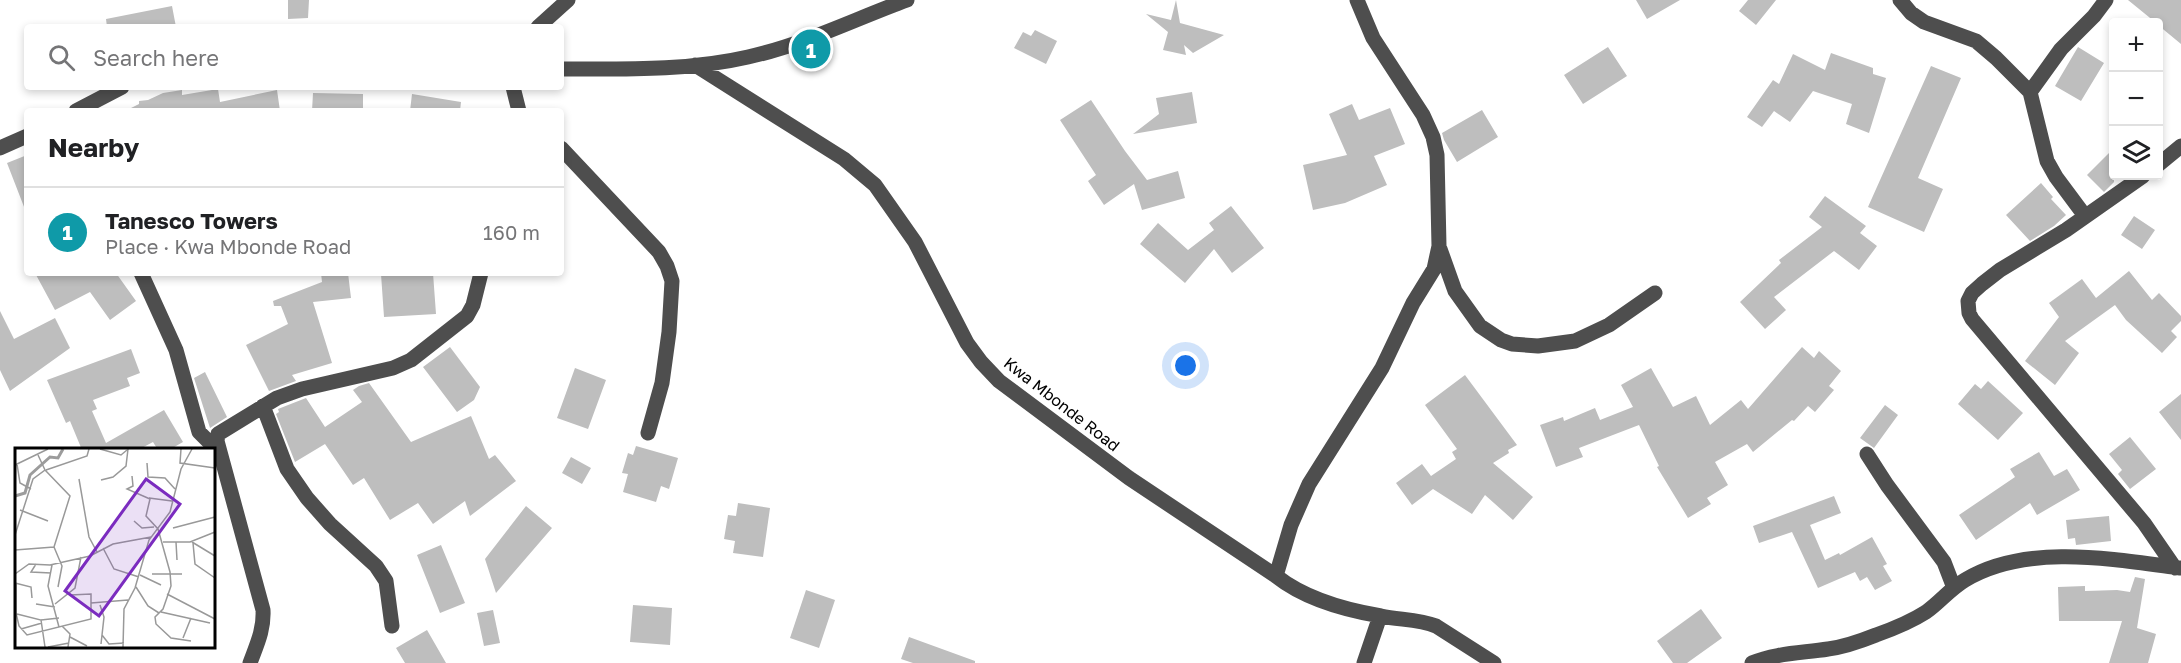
<!DOCTYPE html>
<meta charset="utf-8">
<style>
body{margin:0;font-family:"Golos Text",sans-serif;background:#f2f2f2;color:#202124}
.controls{position:absolute;right:18px;top:18px;display:grid;overflow:hidden;border-radius:6px;box-shadow:0 3px 9px #0003}
.controls button{width:54px;height:54px;display:grid;place-items:center;padding:0;border:0;border-bottom:2px solid #e0e0e0;background:#fff;color:#202124;font:30px sans-serif}
.you{position:absolute;left:1186px;top:366px;width:21px;height:21px;margin:-15px;border:4px solid #fff;border-radius:50%;background:#1a73e8;box-shadow:0 0 0 9px #1a73e833}
.badge{display:grid;place-items:center;width:39px;height:39px;border-radius:50%;background:#1a73e8;color:#fff;font-size:20px;font-weight:700}
.pin{position:absolute;translate:-50% -50%;border:3px solid #fff;box-shadow:0 2px 6px #0006}
.list{margin:0;padding:0;list-style:none}
h2{display:flex;justify-content:space-between;align-items:center;height:78px;margin:0;padding:0 24px;font-size:26px}
h2 small{font-size:20px;font-weight:400;color:#757577}
.list li{display:grid;grid-template-columns:39px 1fr auto;gap:18px;align-items:center;box-sizing:border-box;height:90px;padding:0 24px;border-top:2px solid #e0e0e0}
.list b{display:block;font-size:22px;white-space:nowrap}
.list p{margin:0;font-size:20px;white-space:nowrap;color:#757577}
.list em{font-size:20px;font-style:normal;color:#757577}
.icon{flex:none;width:33px;height:33px;fill:none;stroke:currentColor;stroke-width:2;stroke-linecap:round;stroke-linejoin:round}
.map{position:relative;flex:none;width:2181px;height:663px;overflow:hidden}
.search{position:absolute;background:#fff;box-shadow:0 3px 9px #0003;left:24px;top:24px;width:540px;height:66px;display:flex;align-items:center;gap:15px;box-sizing:border-box;padding:0 21px;border-radius:6px;color:#757577;font-size:22px}
.panel{position:absolute;background:#fff;box-shadow:0 3px 9px #0003;left:24px;top:108px;width:540px;height:168px;border-radius:6px}
.map>svg:first-child{display:block}
.building{fill:#bebebe}
.lines{fill:none;stroke-linecap:round;stroke-linejoin:round}
.minor{stroke:#4e4e4e;stroke-width:15}
.labels{text-anchor:middle;dominant-baseline:central;stroke-width:5;stroke-linejoin:round;paint-order:stroke}
.street-label{font-size:16px;fill:#000;stroke:#fff}
.inset-river{fill:none;stroke:#9c9c9c;stroke-width:3}
.inset-road{fill:none;stroke:#999;stroke-width:1.5}
.view{fill:#7b2cbf;fill-opacity:0.15;stroke:#7b2cbf;stroke-width:3}
.inset-edge{fill:none;stroke:#000;stroke-width:3}
</style>
<div class="map">
<svg width="2181" height="663" viewBox="0 0 2181 663">
<rect width="100%" height="100%" fill="#fff"/>
<path class="building" d="M288,0H309L308,18L288,19Z
M1176,0L1180,23L1224,35L1193,53L1184,45L1186,55L1163,50L1168,32L1146,14L1171,20Z
M1636,0H1680L1647,19Z
M1748,0H1776L1756,25L1739,11Z
M2128,0H2181V44L2158,25V22H2155Z
M172,6L176,27H107L106,19Z
M1035,30L1057,41L1046,64L1014,48L1023,32L1031,36Z
M1608,47L1627,76L1583,104L1564,75Z
M2078,47L2104,63L2081,101L2055,86Z
M1831,53L1873,68V74L1886,78L1869,133L1846,124L1852,104L1813,91L1790,122L1774,111L1762,127L1747,117L1773,80L1779,84L1793,54L1825,70Z
M1931,66L1961,78L1918,178L1943,189L1924,232L1868,207Z
M218,89L220,102L277,90L280,111H125L139,104V101L148,100L163,93L182,90V95Z
M1192,92L1197,123L1133,134L1159,114L1156,98Z
M313,93L363,94V111H312Z
M412,94L461,102L460,111H410Z
M1091,100L1125,151L1147,180L1178,171L1185,198L1142,210L1134,184L1104,205L1088,181L1096,175L1060,120Z
M1352,104L1359,120L1390,108L1405,144L1374,156L1387,185L1345,203L1313,210L1303,165L1347,155L1329,114Z
M1482,110L1498,137L1457,162L1444,140L1442,133Z
M2114,148V182L2104,192L2087,175Z
M27,155V212H26L7,163Z
M2041,183L2053,197L2051,199L2066,215L2054,226L2030,241L2006,215Z
M1825,196L1866,226L1860,233L1877,246L1859,270L1834,251L1774,297L1786,310L1765,329L1740,302L1781,263L1779,260L1822,227L1809,217Z
M1231,206L1264,248L1232,273L1214,249L1185,283L1140,244L1158,223L1188,250L1214,230L1209,223Z
M2134,216L2155,230L2142,249L2121,235Z
M2129,271L2152,300L2159,293L2181,316V321L2171,331L2177,337L2162,353L2126,320L2115,305L2065,341L2079,353L2055,385L2025,361L2059,317L2049,303L2082,279L2096,298Z
M35,273H116L136,301L110,320L90,292L55,310Z
M321,273H348L351,298L313,302L332,363L292,375L296,381L269,391L246,345L288,324L281,306H274L273,301L322,282Z
M433,273L436,314L384,317L381,274Z
M0,311L14,339L55,318L70,348L10,391L0,370Z
M450,347L480,387L474,400L457,412L423,367Z
M1802,347L1814,358L1819,351L1841,371L1829,386L1834,390L1815,412L1808,406L1794,421L1792,420L1753,452L1747,444L1715,462L1728,485L1707,498L1711,504L1688,518L1657,467L1659,466L1639,425L1579,448L1583,457L1556,467L1540,425L1563,417L1564,421L1595,408L1600,420L1633,407L1621,385L1651,368L1673,407L1696,396L1710,425L1741,400L1748,409Z
M131,349L140,373L127,378L130,386L93,400L97,409L92,411L106,443L164,410L183,442L169,450H158L153,442L138,450H82L70,421L66,423L47,380Z
M575,368L606,380L588,429L557,418Z
M205,372L227,417L210,428L194,378Z
M1465,375L1517,445L1508,450L1509,453L1493,463L1533,497L1513,520L1485,495L1472,514L1433,489L1412,505L1396,483L1422,464L1431,476L1456,459L1452,452L1457,449L1425,405Z
M1988,381L2023,413L1998,440L1958,404L1975,384L1981,389Z
M369,383L411,442L471,416L489,459L495,455L516,481L470,516L465,501L433,524L418,503L390,520L364,478L353,485L325,444L295,462L276,414L279,412L278,409L306,398L325,427L362,402L353,390L359,386Z
M2181,394V440L2159,412Z
M1885,405L1898,415L1874,448L1860,438Z
M2130,437L2156,469L2130,489L2118,474L2122,470L2109,454Z
M636,446L678,458L669,489L661,486L656,502L623,492L628,474L622,473L628,453L633,455Z
M2039,452L2054,476L2067,469L2080,490L2037,515L2030,503L1976,540L1959,515L2015,477L2010,469Z
M571,457L591,468L582,484L562,473Z
M1834,496L1841,513L1810,525L1825,560L1839,553L1840,555L1872,537L1887,564L1883,566L1892,581L1875,590L1867,577L1860,581L1855,572L1818,588L1792,532L1759,543L1753,526Z
M738,503L770,508L763,557L733,553L735,541L724,539L728,515L736,516Z
M526,506L552,528L496,593L485,559Z
M2109,516L2111,541L2076,545L2075,538L2068,539L2066,520Z
M441,545L465,603L440,613L417,555Z
M2135,577L2145,579L2137,628L2156,634L2148,663H2109L2122,621H2059L2058,587L2085,586V591L2117,590L2130,592Z
M806,590L835,600L819,648L790,638Z
M633,605L672,608L670,645L630,642Z
M1701,609L1722,638L1687,663H1673L1657,641Z
M493,610L500,643L484,646L477,613Z
M427,630L446,663H405L396,648Z
M909,637L975,661V663H913L901,659Z"/>
<g class="lines">
<path class="minor" d="M1900,0L1911,13L1924,22L1976,41L1996,58L2030,92L2047,161L2056,177L2085,216
M538,27L568,0
M695,65L844,159L875,185L915,242L967,343L981,362L999,381L1129,478L1276,576C1305,599 1345,610 1381,616C1399,620 1419,619 1436,626L1494,663
M561,69C622,69 688,71 748,57C803,45 855,19 907,0
M513,87L519,111
M2030,92L2061,49L2094,16L2106,0
M76,111L122,87
M0,148L27,136
M561,148L659,252L667,266L672,281L669,332L662,383L648,433
M2158,165L2181,146
M2143,176L2066,230L2000,270L1982,284L1972,293L1968,301L1969,313L1972,319L2144,523L2175,568
M1440,249L1455,291L1480,326L1501,340L1512,344L1538,346L1575,341L1609,325L1655,293
M141,273L176,350L199,432L219,452
M263,406L287,469L307,498L330,524L376,566L386,581L392,626
M1867,454L1887,485L1944,562L1954,588
M1276,576L1291,525L1309,484L1382,368L1413,303L1434,269L1439,246L1437,155L1433,137L1423,115L1373,38L1357,0
M250,663C257,644 264,630 263,610L217,441L218,434L277,398L302,389L393,368L411,360L467,316L473,305L481,273
M1364,663L1380,616
M1752,663C1775,653 1803,653 1828,649C1844,647 1861,641 1876,635C1893,629 1912,621 1926,612C1940,602 1950,589 1965,580C2026,543 2113,559 2180,568"/>
</g>
<g class="labels">
<g class="street-label">
<text transform="translate(1062 404) rotate(38)">Kwa Mbonde Road</text>
</g>
</g>
<g transform="translate(15 448)">
<rect width="200" height="200" fill="#fff"/>
<path class="inset-river" d="M0,48L10,45L15,27L35,9L43,10L48,1"/>
<path class="inset-road" d="M85,1L106,7L112,2M166,1L165,15L200,20M132,15L133,29L150,30L160,41M2,16L5,35L16,41M0,17L33,1M30,22L55,48L39,99L47,118L43,139M31,22L72,8L74,1M117,28L118,38L112,41L135,51L131,68L143,81L155,124L156,138L148,161L140,169L141,176L156,190L176,193M64,31L74,89L82,104M86,32L98,29L111,18L113,1M134,50L157,53M5,62L33,73M119,73L127,80L139,79M158,80L200,69M0,87L18,31L30,22L23,7M148,94H175L200,84M161,94L162,112M177,94L200,108M178,95L180,116L200,130M88,100L99,121L124,129M0,102L39,99M21,116L16,124L36,125M37,117L33,138L44,179M0,126L14,116L35,117L75,108L98,96L136,89M137,126H167M125,127L146,137M0,135L16,139L17,150M1,135V165L4,178L12,187L76,171V146L55,147M121,139L133,158L144,165M152,146L200,171M76,155L113,152M21,156L40,159M40,156L60,140L66,109M85,157L89,169L86,196M146,164L195,175M2,166L26,172L30,199M26,172L44,170M47,178L55,186L53,199M6,181L27,175M87,187L94,196L109,195M55,189L72,198M168,190L176,170M33,199L54,195M108,199L109,161L120,140L134,92L155,64L166,21L177,1"/>
<path class="view" d="M131,31L165,56L84,168L50,143Z"/>
<rect width="200" height="200" class="inset-edge"/>
</g>
</svg>
<div class="controls">
<button>+</button>
<button>−</button>
<button><svg class="icon" aria-label="layers" viewBox="0 0 24 24"><path d="M12 4l9 5-9 5-9-5zM3 14l9 5 9-5"/></svg></button>
</div>
<div class="you"></div>
<div class="pin badge" style="left:811px;top:49px;background:#0f9aa8">1</div>
<div class="search"><svg class="icon" aria-label="search" viewBox="0 0 24 24"><circle cx="10" cy="10" r="6"/><path d="M15 15l6 6"/></svg>Search here</div>
<section class="panel">
<h2>Nearby<small></small></h2>
<ul class="list">
<li><span class="badge" style="background:#0f9aa8">1</span><div><b>Tanesco Towers</b><p>Place · Kwa Mbonde Road</p></div><em>160 m</em></li>
</ul>
</section>
</div>
